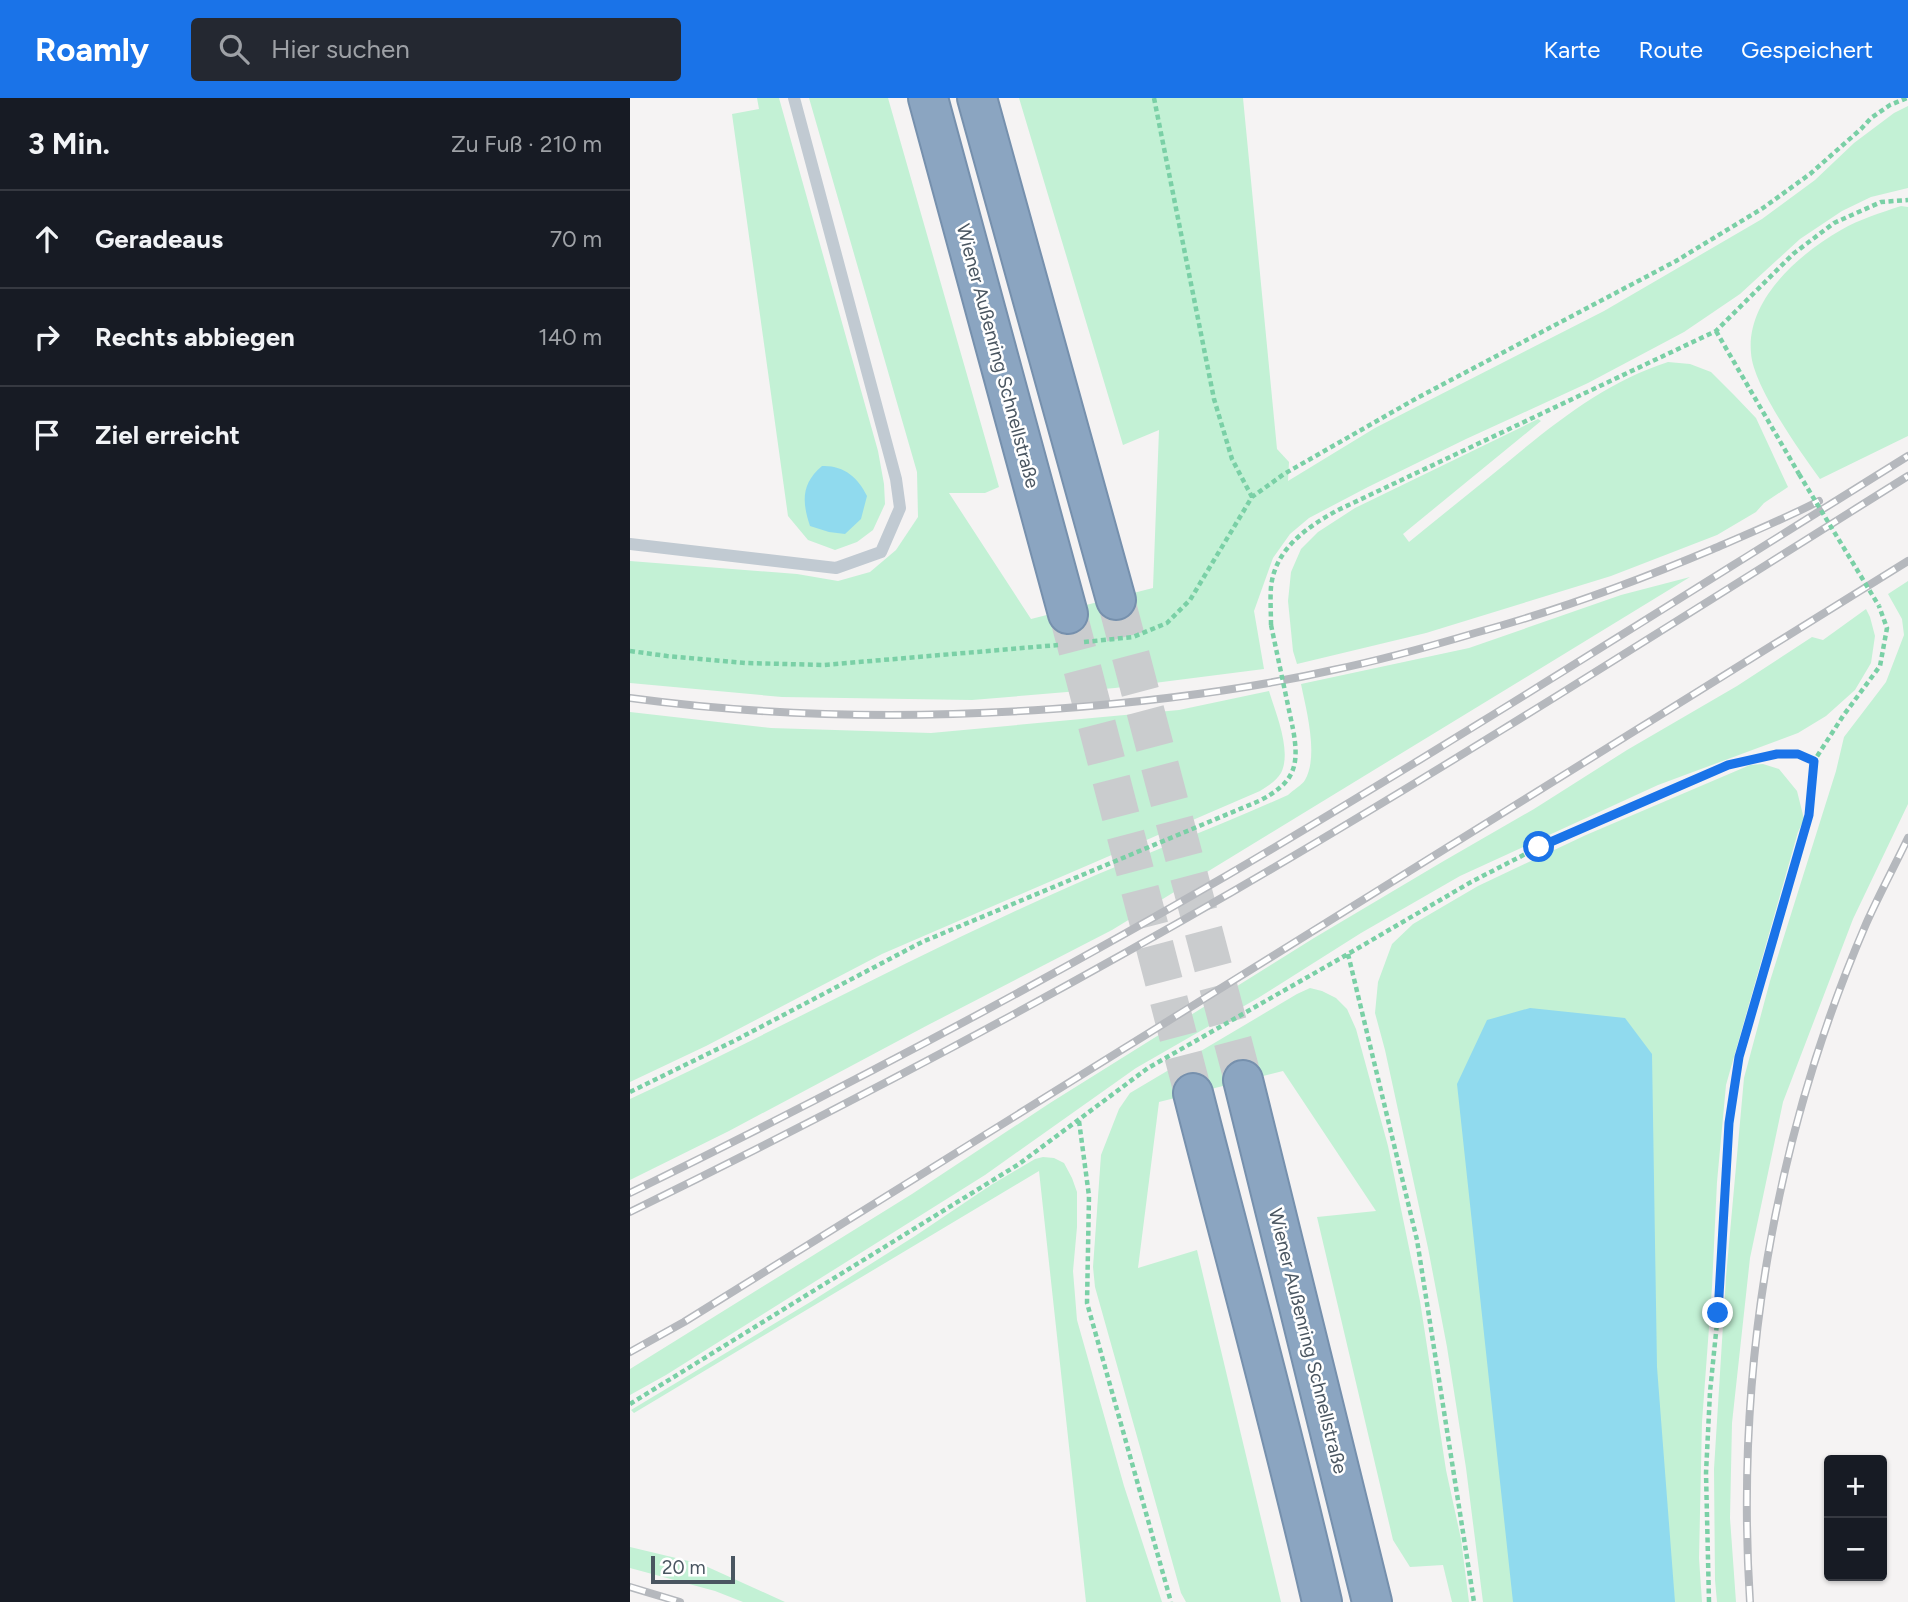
<!DOCTYPE html>
<html lang="de">
<meta charset="utf-8">
<style>
body{margin:0;font-family:Figtree,sans-serif;background:#242831;color:#f1f3f6}
.controls{position:absolute;right:21px;bottom:21px;display:grid;overflow:hidden;border-radius:7px;box-shadow:0 2px 5px #0004}
.controls button{width:63px;height:63px;display:grid;place-items:center;padding:0;border:0;border-bottom:2px solid #363941;background:#171b24;color:#f1f3f6;font:35px sans-serif}
.scale{position:absolute;left:21px;bottom:18px;width:84px;box-sizing:border-box;padding-left:7px;border:4px solid #4a5661;border-top:0;font-size:19px;line-height:24px;white-space:nowrap;color:#4a5661;-webkit-text-stroke:5px #fff;paint-order:stroke}
.stop{position:absolute;width:21px;height:21px;margin:-16px;border:5px solid #1a73e8;border-radius:50%;background:#fff}
.stop.end{background:#1a73e8;border-color:#fff;box-shadow:0 2px 7px #0008}
.list{margin:0;padding:0;list-style:none}
h2{display:flex;justify-content:space-between;align-items:center;height:91px;margin:0;padding:0 28px;font-size:30px}
h2 small{font-size:23px;font-weight:400;color:#9ea1a6}
.list li{display:grid;grid-template-columns:46px 1fr auto;gap:21px;align-items:center;box-sizing:border-box;height:98px;padding:0 28px;border-top:2px solid #363941}
.list b{display:block;font-size:26px;white-space:nowrap}
.list em{font-size:23px;font-style:normal;color:#9ea1a6}
.icon{flex:none;width:38px;height:38px;fill:none;stroke:currentColor;stroke-width:2;stroke-linecap:round;stroke-linejoin:round}
.map{position:relative;flex:none;width:1278px;height:1504px;overflow:hidden}
header{display:flex;align-items:center;gap:42px;box-sizing:border-box;height:98px;padding:0 35px;background:#1a73e8;color:#fff}
header strong{font-size:33px}
nav{display:flex;gap:38px;margin-inline-start:auto;font-size:24px}
.search{width:490px;height:63px;background:#242831;display:flex;align-items:center;gap:18px;box-sizing:border-box;padding:0 24px;border-radius:7px;color:#9ea1a6;font-size:26px}
main{display:flex}
aside{flex:1;background:#171b24}
.map>svg:first-child{display:block}
.green{fill:#c3f1d5}
.water{fill:#90daee}
.lines{fill:none;stroke-linecap:round;stroke-linejoin:round}
.motorway-tunnel{stroke:#caccce;stroke-width:38;stroke-dasharray:38 19;stroke-linecap:butt}
.motorway-casing{stroke:#7690ad;stroke-width:42}
.path{stroke:#7ad0a6;stroke-width:4.5;stroke-dasharray:5 3.5;stroke-linecap:butt}
.service{stroke:#c1cad2;stroke-width:12}
.motorway{stroke:#8ba5c1;stroke-width:38}
.rail-casing{stroke:#b5b8bd;stroke-width:8}
.rail{stroke:#fff;stroke-width:5;stroke-dasharray:16;stroke-linecap:butt}
.path-bridge{stroke:#7ad0a6;stroke-width:4.5;stroke-dasharray:5 3.5;stroke-linecap:butt}
.route{stroke:#1a73e8;stroke-width:9}
.labels{text-anchor:middle;dominant-baseline:central;stroke-width:5;stroke-linejoin:round;paint-order:stroke}
.street-label{font-size:19px;fill:#4a5661;stroke:#fff}
</style>
<header>
<strong>Roamly</strong>
<div class="search"><svg class="icon" aria-label="search" viewBox="0 0 24 24"><circle cx="10" cy="10" r="6"/><path d="M15 15l6 6"/></svg>Hier suchen</div>
<nav><a>Karte</a><a>Route</a><a>Gespeichert</a></nav>
</header>
<main>
<aside>
<h2>3 Min.<small>Zu Fuß · 210 m</small></h2>
<ul class="list">
<li><svg class="icon" aria-label="ahead" viewBox="0 0 24 24"><path d="M12 20V5M6 11l6-6 6 6"/></svg><div><b>Geradeaus</b></div><em>70 m</em></li>
<li><svg class="icon" aria-label="right" viewBox="0 0 24 24"><path d="M7 20v-9h11M14 6l5 5-5 5"/></svg><div><b>Rechts abbiegen</b></div><em>140 m</em></li>
<li><svg class="icon" aria-label="arrive" viewBox="0 0 24 24"><path d="M6 21V4h12l-3 4 3 4H6"/></svg><div><b>Ziel erreicht</b></div></li>
</ul>
</aside>
<div class="map">
<svg width="1278" height="1504" viewBox="0 0 1278 1504">
<rect width="100%" height="100%" fill="#f5f3f3"/>
<path class="green" d="M127,0H149L248,353L254,386L255,406L243,432L227,444L205,452L178,442L158,418L102,16L129,11Z
M179,0H258L369,389L355,395H319L401,521L523,490L529,332L493,347L389,0H613L647,351L659,364L658,383L745,330L974,213L1132,121L1185,82L1224,45L1264,15L1278,8V90L1241,99L1212,113L1170,141L1110,196L1054,234L958,285L836,341L738,389L679,420L660,436L643,460L624,513L634,571L485,590L342,602L152,599L0,585V463L167,476L208,483L240,474L266,452L288,419L287,374Z
M1271,108L1278,109V338L1190,381C1170,353 1123,288 1121,255C1116,202 1169,156 1211,132C1230,121 1250,115 1271,108Z
M1038,264L1060,266L1081,274L1104,297L1126,320L1158,389L1134,405L1126,414L1087,437L981,478L796,535L667,566L663,553L658,503L661,474L671,451L688,434L725,410L904,323L908,321L911,323L773,436L779,444C812,417 846,390 879,363C927,323 978,283 1038,264Z
M1060,479L482,832L298,927L99,1033L0,1082V1001C148,932 293,853 443,787C514,756 587,729 658,697C663,692 672,687 675,682C689,658 676,611 671,586L839,550L991,497Z
M1278,483V706L1223,821L1153,1004L1120,1160L1102,1325L1100,1420L1106,1504H1087L1085,1482L1084,1371L1096,1179L1114,980L1140,883L1206,673L1214,639L1256,584L1274,537L1272,521L1258,496Z
M1236,511L1240,519L1245,538L1241,565L1225,592L1196,618L1168,635L1028,687L830,778L731,835L628,900L506,970L355,1077L36,1277L0,1297V1271L282,1096L420,1005L684,840L812,764L904,711L997,652L1107,588L1182,539L1193,542Z
M639,593C646,616 662,653 651,675C646,683 638,688 630,693L252,856L76,948L0,984V614L141,630L301,635L549,612Z
M1133,666L1149,671L1167,693L1174,721L1168,734L1096,987L1087,1084L1082,1189L1072,1324L1069,1460L1072,1504H853L836,1370L817,1249L798,1150L755,952L745,915L748,884L762,846L783,826L848,788L956,737L1120,667Z
M680,890L692,893L706,900L717,911L726,931L758,1048L790,1203L816,1372L831,1441L839,1504H822L813,1467L780,1469L763,1442L687,1119L746,1113L653,973L529,1004L508,1170L567,1152L651,1504H556L551,1495L465,1189L463,1169L471,1057L489,1011L500,995L667,896Z
M413,1059L424,1060L434,1065L442,1080L447,1094V1129L443,1173L447,1222L494,1388L532,1504H456L409,1073L4,1315L1,1312L182,1203L285,1138L361,1087L405,1061Z
M0,1449L71,1466L155,1504H113L85,1493L0,1470Z"/>
<path class="water" d="M192,368C213,367 228,379 237,398L231,421L215,436L199,434L180,428C172,404 171,386 192,368Z
M900,910L995,920L1022,956L1027,1269L1045,1504H883L827,986L857,922Z"/>
<g class="lines">
<path class="motorway-tunnel" d="M486,502L613,982
M438,516L563,995"/>
<defs>
<path id="motorway" d="M298,0L438,516
M347,0L486,502
M613,982L742,1504
M563,995C606,1164 653,1333 692,1504"/>
</defs>
<use href="#motorway" class="motorway-casing"/>
<path class="path" d="M524,0L584,301L602,361L622,399
M1086,233L1169,376
M641,527C641,514 640,501 641,489C645,451 676,430 706,413L1086,233L1163,156L1204,125L1251,104L1278,102
M454,544L503,539L537,525L560,502L622,399L654,376L787,300L1046,163L1133,110L1180,76L1231,31L1241,20L1260,7L1277,0
M0,553L37,558L116,565L194,567L428,547
M718,856L787,1142L844,1504
M0,994L104,943L292,844L629,703C664,685 670,669 663,631
M449,1023L459,1098L457,1205L541,1504
M0,1306L389,1066L518,970L718,856L841,784L909,749L1098,667L1147,656H1168L1184,663
M1079,1504L1076,1375L1080,1294L1088,1215L1099,1025L1109,959L1179,717L1184,663L1213,618L1250,568L1257,530L1249,508"/>
<path class="service" d="M0,446L206,470L251,454L270,410L266,381L164,0"/>
<use href="#motorway" class="motorway"/>
<defs>
<path id="rail" d="M0,600C140,619 282,621 423,611C517,604 610,593 703,572C751,562 798,549 845,535C926,513 1005,484 1083,451C1118,436 1154,421 1189,403
M0,1095C202,996 401,891 596,778C826,643 1051,499 1278,358
M0,1114C204,1014 405,908 602,794C831,661 1054,518 1278,378
M0,1254L54,1224L1278,463
M0,1489L50,1504
M1120,1504C1105,1272 1144,1039 1236,826C1249,797 1264,769 1278,740"/>
</defs>
<use href="#rail" class="rail-casing"/>
<use href="#rail" class="rail"/>
<path class="path-bridge" d="M1169,376L1249,508
M641,527L663,631"/>
</g>
<g class="lines">
<path class="route" d="M909,749L1098,667L1147,656H1168L1184,663L1179,717L1109,959L1099,1025L1088,1215"/>
</g>
<g class="labels">
<g class="street-label">
<text transform="translate(368 258) rotate(75)">Wiener Außenring Schnellstraße</text>
<text transform="translate(678 1243) rotate(76)">Wiener Außenring Schnellstraße</text>
</g>
</g>
</svg>
<div class="controls">
<button>+</button>
<button>−</button>
</div>
<div class="scale">20 m</div>
<div class="stop" style="left:909px;top:749px"></div>
<div class="stop end" style="left:1088px;top:1215px"></div>
</div>
</main>
